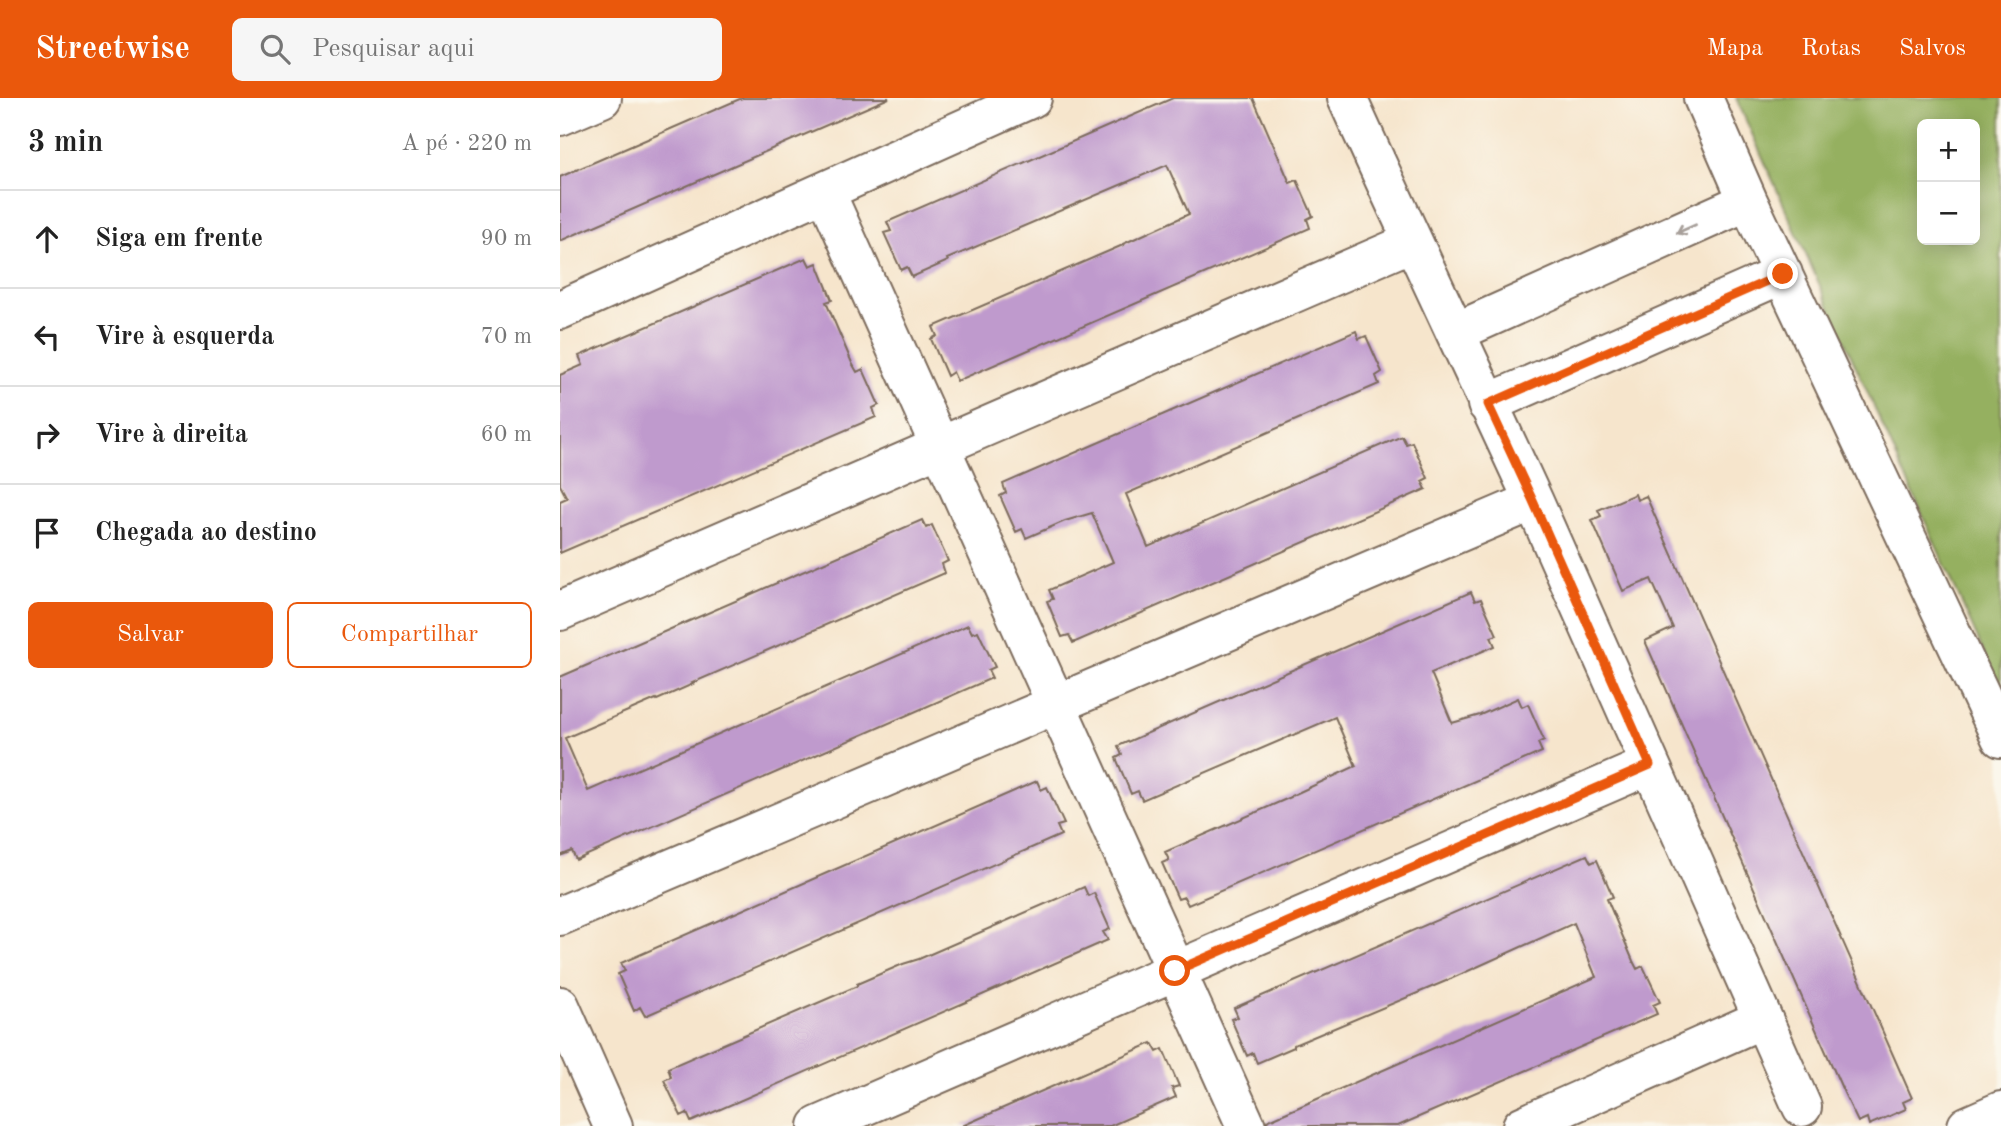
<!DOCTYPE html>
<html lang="pt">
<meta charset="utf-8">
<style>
body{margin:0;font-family:"Old Standard TT",serif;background:#f6f6f6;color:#222}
.controls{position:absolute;right:21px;top:21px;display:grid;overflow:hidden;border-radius:10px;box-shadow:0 4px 18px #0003}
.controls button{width:63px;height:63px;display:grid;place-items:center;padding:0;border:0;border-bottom:2px solid #e0e0e0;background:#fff;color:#222;font:35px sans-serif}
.stop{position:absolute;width:21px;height:21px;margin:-16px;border:5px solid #ea580c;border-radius:50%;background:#fff}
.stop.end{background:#ea580c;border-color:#fff;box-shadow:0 2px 7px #0008}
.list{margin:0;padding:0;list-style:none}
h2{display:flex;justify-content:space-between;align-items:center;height:91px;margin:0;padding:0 28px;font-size:30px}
h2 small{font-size:23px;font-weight:400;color:#767676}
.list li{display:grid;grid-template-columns:46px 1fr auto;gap:21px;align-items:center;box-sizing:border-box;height:98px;padding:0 28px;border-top:2px solid #e0e0e0}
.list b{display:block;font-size:26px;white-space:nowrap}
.list em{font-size:23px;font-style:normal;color:#767676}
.actions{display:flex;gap:14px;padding:21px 28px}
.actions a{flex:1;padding:16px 0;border:2px solid #ea580c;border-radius:10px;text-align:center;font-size:24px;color:#ea580c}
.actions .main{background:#ea580c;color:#fff}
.icon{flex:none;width:38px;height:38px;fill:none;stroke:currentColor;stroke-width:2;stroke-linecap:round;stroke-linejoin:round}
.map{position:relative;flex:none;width:1441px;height:1028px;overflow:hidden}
header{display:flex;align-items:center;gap:42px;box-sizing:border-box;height:98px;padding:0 35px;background:#ea580c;color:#fff}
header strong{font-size:33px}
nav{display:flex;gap:38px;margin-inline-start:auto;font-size:24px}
.search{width:490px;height:63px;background:#f6f6f6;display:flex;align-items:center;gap:18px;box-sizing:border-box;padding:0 24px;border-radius:10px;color:#767676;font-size:26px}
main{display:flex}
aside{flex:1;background:#fff}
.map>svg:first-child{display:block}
.forest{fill:#95b061;stroke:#686d40;stroke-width:2;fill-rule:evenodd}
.building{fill:#bf9acd}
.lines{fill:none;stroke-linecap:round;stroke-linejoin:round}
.minor-casing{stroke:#7c6b5b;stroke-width:42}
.minor{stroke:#fff;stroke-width:38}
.oneway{stroke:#a79f9a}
.route{stroke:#ea580c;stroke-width:9}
</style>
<header>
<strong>Streetwise</strong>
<div class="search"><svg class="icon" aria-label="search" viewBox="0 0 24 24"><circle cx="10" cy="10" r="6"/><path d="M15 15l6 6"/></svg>Pesquisar aqui</div>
<nav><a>Mapa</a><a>Rotas</a><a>Salvos</a></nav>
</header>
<main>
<aside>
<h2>3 min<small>A pé · 220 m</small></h2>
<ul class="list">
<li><svg class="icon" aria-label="ahead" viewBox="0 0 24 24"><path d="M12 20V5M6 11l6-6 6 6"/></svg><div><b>Siga em frente</b></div><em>90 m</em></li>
<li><svg class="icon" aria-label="left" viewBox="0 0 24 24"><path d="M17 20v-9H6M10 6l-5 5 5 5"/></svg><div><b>Vire à esquerda</b></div><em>70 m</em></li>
<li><svg class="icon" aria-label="right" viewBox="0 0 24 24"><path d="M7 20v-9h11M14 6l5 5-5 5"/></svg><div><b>Vire à direita</b></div><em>60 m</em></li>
<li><svg class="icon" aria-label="arrive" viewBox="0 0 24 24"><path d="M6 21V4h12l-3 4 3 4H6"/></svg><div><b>Chegada ao destino</b></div></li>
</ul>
<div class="actions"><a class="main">Salvar</a><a>Compartilhar</a></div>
</aside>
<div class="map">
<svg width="1441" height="1028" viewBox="0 0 1441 1028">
<rect width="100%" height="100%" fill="#fbf7ec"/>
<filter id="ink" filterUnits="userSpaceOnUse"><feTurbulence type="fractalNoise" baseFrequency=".0143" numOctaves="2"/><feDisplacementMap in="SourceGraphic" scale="14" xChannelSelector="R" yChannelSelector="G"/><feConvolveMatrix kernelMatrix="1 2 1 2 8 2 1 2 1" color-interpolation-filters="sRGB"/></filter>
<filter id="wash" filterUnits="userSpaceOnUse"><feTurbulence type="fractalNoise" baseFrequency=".00686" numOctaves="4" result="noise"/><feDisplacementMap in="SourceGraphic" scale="28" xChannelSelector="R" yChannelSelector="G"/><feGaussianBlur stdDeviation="1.57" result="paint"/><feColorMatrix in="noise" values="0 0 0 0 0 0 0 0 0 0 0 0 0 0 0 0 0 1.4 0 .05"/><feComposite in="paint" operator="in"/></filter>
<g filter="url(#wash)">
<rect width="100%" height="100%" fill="#f6e5cc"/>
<path class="forest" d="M1176,0H1441V593ZM1362,26H1415V142H1362Z"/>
<g id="blocks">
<path class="building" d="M182,0H329L0,143V79Z
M613,0H693L726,76L730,85L737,82L753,118L747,121L750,130L397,283L393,274L387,278L371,241L377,238L373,229L563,147V146L629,116L607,67L387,161L388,163L352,179L347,169L341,172L324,135L331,133L327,124Z
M246,160L250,168L257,165L272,202L266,204L292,265L297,274L303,271L319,307L313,310L316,319L0,455V403L7,400L0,387V277L23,267L19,258Z
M796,233L799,241L806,238L822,274L816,278L819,286L566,396L588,449L842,338L846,346L852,344L868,380L862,383L866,391L513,545L509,537L502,539L487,503L493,501L489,492L553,464L532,415L505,423L466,440L462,431L456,434L440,398L446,395L443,386Z
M1075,396L1077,402L1086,398L1352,1000L1343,1004L1346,1011L1309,1027L1307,1020L1298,1024L1284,995L1085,543L1113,530L1091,481L1063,493L1032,422L1041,418L1038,412Z
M362,422L366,430L372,427L388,463L382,466L385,475L132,585L133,586L97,602L96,601L5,640L28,693L408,527L412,535L418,533L435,569L428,572L432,580L16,762L12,753L0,758V579Z
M911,494L915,503L921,501L937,537L931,539L935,548L871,575L892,625L920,617L958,600L962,609L968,606L984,642L978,645L982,654L628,807L624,799L618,801L602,765L609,762L605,754L731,699V698L796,668L775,619L582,702L578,693L571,696L556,660L562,657L558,648Z
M477,683L481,692L487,689L504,726L497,728L501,737L85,918L80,909L74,913L58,876L65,873L61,865Z
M1027,757L1031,765L1037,762L1053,799L1047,801L1073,863L1077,871L1083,868L1100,904L1093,907L1097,916L838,1028H707V1023L1036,879L1014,825L886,883L734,947V949L697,965L693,955L687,958L671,921L678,919L674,910Z
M524,789L528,798L534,795L550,831L543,834L548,842L131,1024L127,1015L121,1018L104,982L111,979L108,970L297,888V886L343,866L359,861Z
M592,945L597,954L603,951L619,988L612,990L616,999L550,1028H402Z"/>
</g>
</g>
<g filter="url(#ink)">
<use href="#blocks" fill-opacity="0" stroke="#7c6b5b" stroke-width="2"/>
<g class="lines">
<defs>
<path id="minor" d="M787,0C848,135 912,269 974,404C1065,605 1151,808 1242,1009
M1143,0L1188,103L1441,640
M0,18L42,0
M265,93L686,1028
M0,212L472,0
M896,234L1188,103
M927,306L1223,176
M0,513L852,144
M0,818L973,403
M0,908L53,1028
M258,1028L1090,667
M962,1028L1202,921
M1407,1028L1441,1013"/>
</defs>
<use href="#minor" class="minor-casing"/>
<use href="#minor" class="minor"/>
</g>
<defs><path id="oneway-shaft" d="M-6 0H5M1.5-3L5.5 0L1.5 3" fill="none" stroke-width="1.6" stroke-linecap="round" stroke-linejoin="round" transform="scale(1.75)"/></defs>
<use class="oneway" href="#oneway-shaft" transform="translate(1126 131) rotate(156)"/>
</g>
<g class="lines" filter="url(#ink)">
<path class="route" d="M615,873L1090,667L973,403L928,306L1223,176"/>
</g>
</svg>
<div class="controls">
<button>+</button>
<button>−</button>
</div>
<div class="stop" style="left:615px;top:873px"></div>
<div class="stop end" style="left:1223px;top:176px"></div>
</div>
</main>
